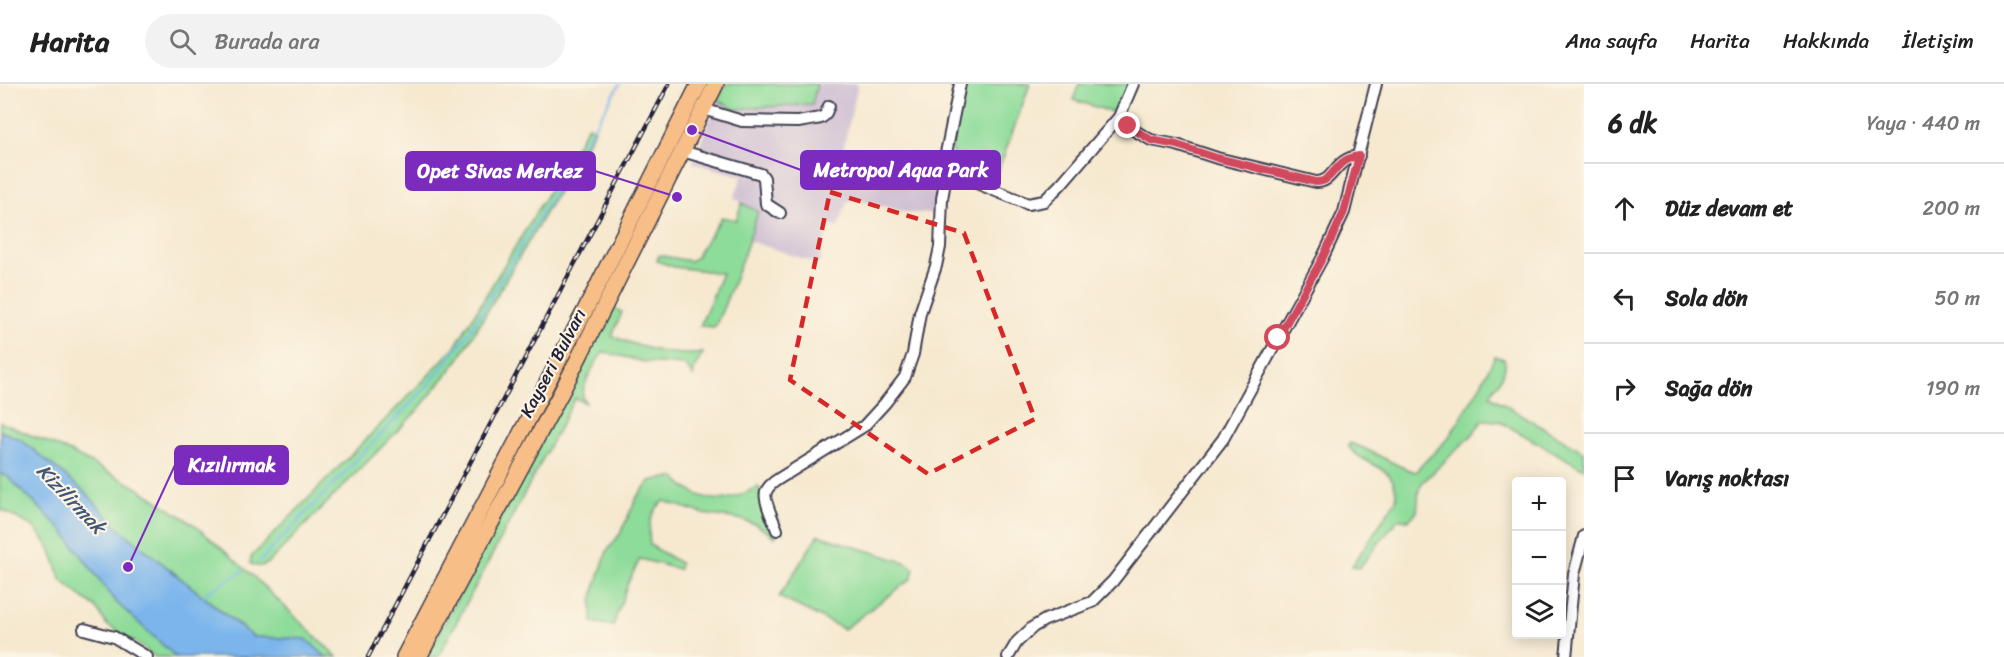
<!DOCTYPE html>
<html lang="tr">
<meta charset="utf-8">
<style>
body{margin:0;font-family:Sriracha,sans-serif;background:#f2f2f2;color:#222}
.controls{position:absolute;right:18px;bottom:18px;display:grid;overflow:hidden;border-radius:6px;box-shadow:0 3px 15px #0003}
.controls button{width:54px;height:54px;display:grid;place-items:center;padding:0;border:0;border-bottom:2px solid #e0e0e0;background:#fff;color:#222;font:30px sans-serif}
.stop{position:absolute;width:18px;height:18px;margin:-14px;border:4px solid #d1495b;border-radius:50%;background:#fff}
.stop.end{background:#d1495b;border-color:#fff;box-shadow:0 2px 6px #0008}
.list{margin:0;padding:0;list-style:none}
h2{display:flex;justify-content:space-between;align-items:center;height:78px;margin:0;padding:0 24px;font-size:26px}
h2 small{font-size:20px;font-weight:400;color:#767676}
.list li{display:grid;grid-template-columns:39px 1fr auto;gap:18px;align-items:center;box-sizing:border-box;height:90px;padding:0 24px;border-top:2px solid #e0e0e0}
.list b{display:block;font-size:22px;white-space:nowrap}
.list em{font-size:20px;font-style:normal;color:#767676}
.icon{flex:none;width:33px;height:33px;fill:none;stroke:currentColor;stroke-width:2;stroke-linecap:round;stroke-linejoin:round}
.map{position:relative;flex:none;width:1584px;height:573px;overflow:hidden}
header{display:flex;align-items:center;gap:36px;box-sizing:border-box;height:84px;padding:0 30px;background:#fff;border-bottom:2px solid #e0e0e0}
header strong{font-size:28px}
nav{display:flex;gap:33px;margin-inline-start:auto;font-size:21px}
.search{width:420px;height:54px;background:#f2f2f2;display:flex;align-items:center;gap:15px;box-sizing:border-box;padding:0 21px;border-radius:33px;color:#767676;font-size:22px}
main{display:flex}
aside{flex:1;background:#fff}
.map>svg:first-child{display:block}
.industrial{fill:#cebed2}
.green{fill:#8edc9a;stroke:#587f6a;stroke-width:1.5}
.water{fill:#7bb5ec;stroke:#4e6c94;stroke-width:1.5}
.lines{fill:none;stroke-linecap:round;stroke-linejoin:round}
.stream{stroke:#7bb5ec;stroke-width:2}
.minor-casing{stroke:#424051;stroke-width:14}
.highway-casing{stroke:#424051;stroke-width:18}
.minor{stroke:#fff;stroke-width:10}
.highway{stroke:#f7be87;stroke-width:15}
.rail-casing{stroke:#22223b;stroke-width:4.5}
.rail{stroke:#fcf5e5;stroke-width:2;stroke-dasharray:7;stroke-linecap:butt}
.route{stroke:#d1495b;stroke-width:8}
.marked{fill:none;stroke:#d62828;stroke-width:4.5;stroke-dasharray:12 8;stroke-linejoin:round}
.labels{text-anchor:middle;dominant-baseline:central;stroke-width:4.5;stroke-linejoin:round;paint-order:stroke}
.street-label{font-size:18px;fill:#22223b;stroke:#fcf5e5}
.water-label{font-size:20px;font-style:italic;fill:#415579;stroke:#fcf5e5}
.leader{fill:none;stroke:#7b2cbf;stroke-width:2}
.callout-dot{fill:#7b2cbf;stroke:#fcf5e5;stroke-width:2}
.callout{fill:#7b2cbf;stroke:#7b2cbf;stroke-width:2}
.callout-label{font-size:20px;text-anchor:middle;font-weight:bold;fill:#fff}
</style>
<header>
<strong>Harita</strong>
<div class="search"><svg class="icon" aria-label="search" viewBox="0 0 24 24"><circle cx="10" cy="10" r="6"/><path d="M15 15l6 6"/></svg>Burada ara</div>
<nav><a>Ana sayfa</a><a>Harita</a><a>Hakkında</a><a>İletişim</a></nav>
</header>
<main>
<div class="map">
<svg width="1584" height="573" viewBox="0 0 1584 573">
<rect width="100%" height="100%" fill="#fcf5e5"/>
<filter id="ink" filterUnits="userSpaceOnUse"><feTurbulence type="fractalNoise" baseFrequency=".0167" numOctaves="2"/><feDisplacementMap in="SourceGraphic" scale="12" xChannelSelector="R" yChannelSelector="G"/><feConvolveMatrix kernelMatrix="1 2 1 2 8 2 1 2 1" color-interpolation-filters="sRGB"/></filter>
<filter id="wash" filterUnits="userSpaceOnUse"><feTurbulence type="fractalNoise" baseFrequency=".008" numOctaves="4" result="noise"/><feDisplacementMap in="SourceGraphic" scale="24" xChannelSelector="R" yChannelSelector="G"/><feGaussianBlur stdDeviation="1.35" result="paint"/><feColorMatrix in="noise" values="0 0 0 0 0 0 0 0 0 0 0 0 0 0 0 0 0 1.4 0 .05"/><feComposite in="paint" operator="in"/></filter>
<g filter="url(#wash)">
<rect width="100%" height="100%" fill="#f6e9d0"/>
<path class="industrial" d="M817,0H858L839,83L938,109V129H910L854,115L847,118L838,144L829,142L819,180L749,157L758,128L734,114L742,92L692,79L718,16L734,25L811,20Z"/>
<path class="green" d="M726,0H817L812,20L734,25L718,16Z
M964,0H1030L995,96C985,94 971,94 962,89C941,79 960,19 964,0Z
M1079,0H1130L1115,29L1073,16Z
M588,42L595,45L459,275L418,326L270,477C263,483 258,484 250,479L251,473L426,294L456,261Z
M742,119L758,128C746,166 731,207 715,243L700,242L722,189L674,183L657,177L659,171L690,177L695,174L722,133L736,136Z
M612,223L622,228L612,252C642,264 671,273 703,269L695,283L693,292L685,281L645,278L604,268C597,274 584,299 583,309C582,314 583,314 586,319L575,314L438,573H426Z
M1495,272L1504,275C1509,288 1496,300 1490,312L1584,368V385L1499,337L1483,336L1471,352L1422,399L1419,405L1417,428L1409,436L1398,435L1359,484L1352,482L1396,416C1398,378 1365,385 1348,362L1350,359C1373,366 1392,381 1415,388L1449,353L1478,306Z
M0,338L68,367L136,403L195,441L253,492L337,573H326L306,555L254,553L116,442L86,409L20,355L0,347Z
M0,390L7,392L64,448L116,518L176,573H155L141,562L107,541L96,524L62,497L50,464L34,443L0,425Z
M662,394H676C687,408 709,418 727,415C738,413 748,407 758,403L775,429L780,442L775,453L755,440L739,435L704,430L664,417C649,429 648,443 650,461L680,479L679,485L640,475L628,499L613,542L592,538V517L595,504L607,467L620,450L637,413L650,397Z
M818,451L907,479L914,485L911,495L844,545L779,513Z"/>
<path class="water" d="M0,347L20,355L86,409L116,442L253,553L306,555L326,573H176L116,518L64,448L7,392L0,390Z"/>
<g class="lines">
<path class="stream" d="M260,477L428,301L465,255L620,0
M202,512L243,487"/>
</g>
</g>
<g filter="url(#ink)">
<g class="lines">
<defs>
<path id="minor" d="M703,25L742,37L798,38L821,34L825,31L829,22
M1119,33L1128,43L1151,56L1177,61L1217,74L1316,98C1334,99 1334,74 1359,72
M682,67L761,90L764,94L766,120L780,129
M946,90L962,93L1028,120L1044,117L1061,100L1119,33L1133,0
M777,446C774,438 763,415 766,408C768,402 775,397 780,394L864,342L885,319L905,293L913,270L920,229L936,182L940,163L942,115L945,97L944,79L960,0
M84,545L114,553L147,573
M1008,573L1017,558L1033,543L1045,536L1092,518L1113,497L1223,355L1323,173L1344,128L1376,0
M1566,573L1574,490L1584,452"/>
<path id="highway" d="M404,573L592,213L699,0
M419,573L562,307L716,0"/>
</defs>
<use href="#minor" class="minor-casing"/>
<use href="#highway" class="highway-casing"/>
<use href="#minor" class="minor"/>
<use href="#highway" class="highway"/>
<defs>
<path id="rail" d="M368,573L669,0"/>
</defs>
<use href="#rail" class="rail-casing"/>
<use href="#rail" class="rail"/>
</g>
</g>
<g class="lines" filter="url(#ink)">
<path class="route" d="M1128,42L1151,56L1177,61L1217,74L1316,98C1334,99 1334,74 1359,72L1344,128L1323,173L1278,254"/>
</g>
<path class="marked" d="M830,108L964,149L1035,335L928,390L790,296Z"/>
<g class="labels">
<g class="street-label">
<text transform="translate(553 279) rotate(-62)">Kayseri Bulvarı</text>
</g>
<g class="water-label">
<text transform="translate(71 415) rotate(46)">Kizilirmak</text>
</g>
</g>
<path class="leader" d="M692 46L801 86M677 113L595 87M128 483L175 381"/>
<g class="callout-dot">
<circle cx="692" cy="46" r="6"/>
<circle cx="677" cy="113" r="6"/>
<circle cx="128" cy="483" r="6"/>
</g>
<g class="callout">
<rect x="801" y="67" width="199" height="38" rx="6"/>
<rect x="406" y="68" width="189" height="38" rx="6"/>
<rect x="175" y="362" width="113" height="38" rx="6"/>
</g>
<g class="callout-label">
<text x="901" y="93">Metropol Aqua Park</text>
<text x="500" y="94">Opet Sivas Merkez</text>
<text x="232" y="388">Kızılırmak</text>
</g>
</svg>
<div class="controls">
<button>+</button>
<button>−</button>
<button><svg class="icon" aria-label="layers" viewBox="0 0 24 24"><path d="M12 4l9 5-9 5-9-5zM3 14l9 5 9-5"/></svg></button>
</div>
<div class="stop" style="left:1278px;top:254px"></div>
<div class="stop end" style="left:1128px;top:42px"></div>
</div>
<aside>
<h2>6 dk<small>Yaya · 440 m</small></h2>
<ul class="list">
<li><svg class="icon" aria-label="ahead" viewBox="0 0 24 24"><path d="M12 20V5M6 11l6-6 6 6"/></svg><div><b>Düz devam et</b></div><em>200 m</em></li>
<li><svg class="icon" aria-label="left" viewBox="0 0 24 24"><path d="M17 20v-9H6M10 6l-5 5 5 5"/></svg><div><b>Sola dön</b></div><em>50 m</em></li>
<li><svg class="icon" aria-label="right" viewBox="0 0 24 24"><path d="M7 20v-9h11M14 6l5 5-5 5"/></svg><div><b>Sağa dön</b></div><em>190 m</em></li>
<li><svg class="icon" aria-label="arrive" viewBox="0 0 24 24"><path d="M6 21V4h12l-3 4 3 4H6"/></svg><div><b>Varış noktası</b></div></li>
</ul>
</aside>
</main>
